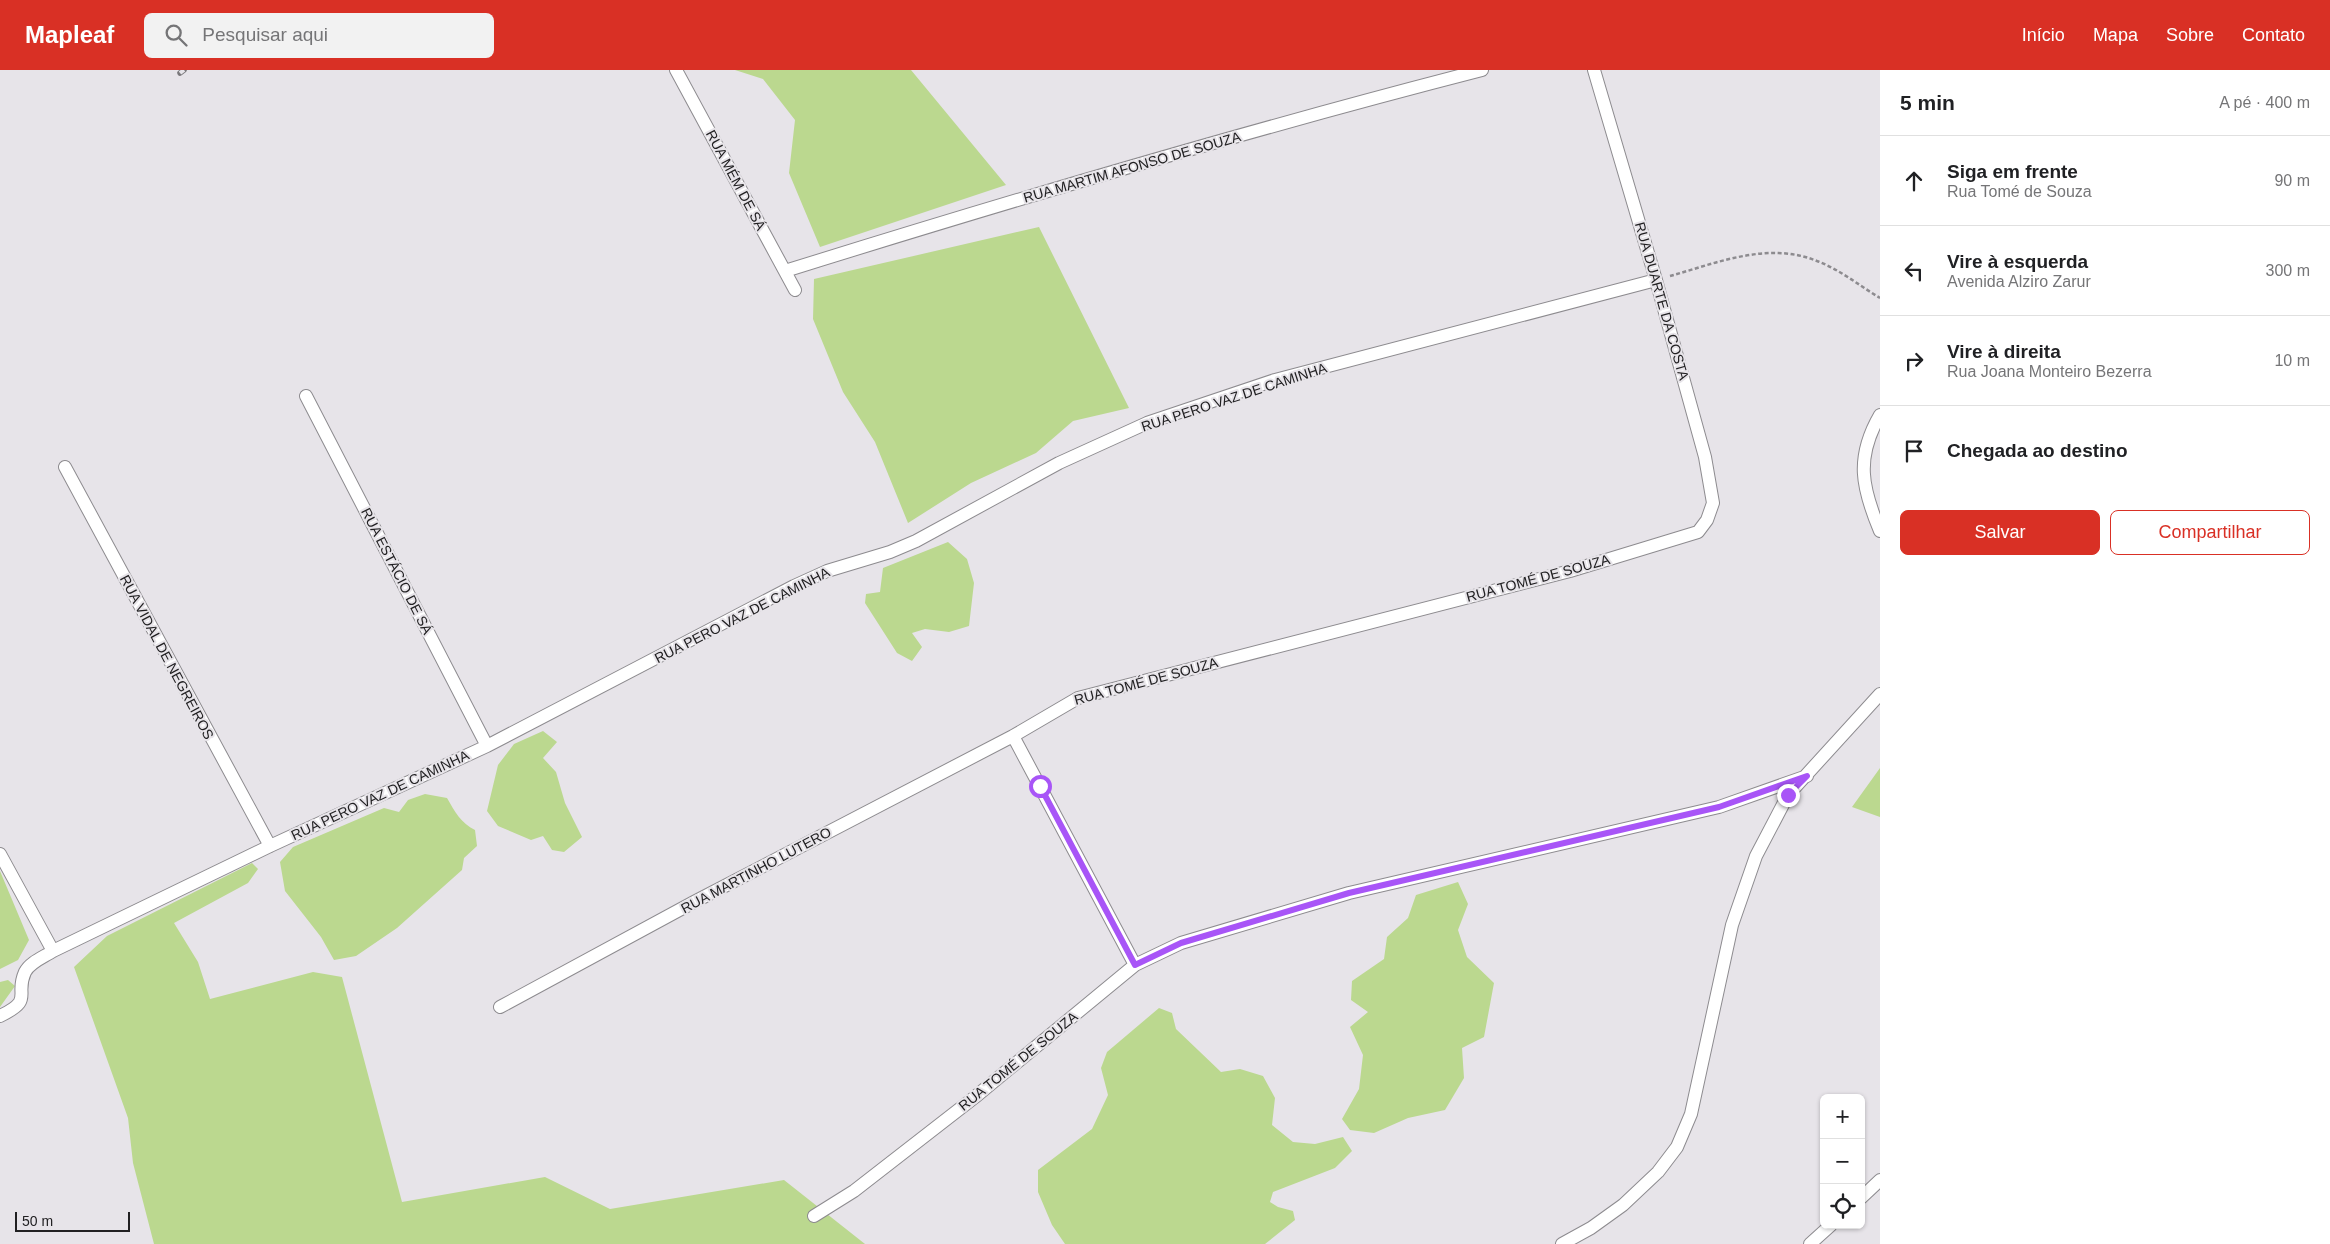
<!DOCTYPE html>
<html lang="pt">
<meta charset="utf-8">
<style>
body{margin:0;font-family:Arial,sans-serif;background:#f2f2f2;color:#202124}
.controls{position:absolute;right:15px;bottom:15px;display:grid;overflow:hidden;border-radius:8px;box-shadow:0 1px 4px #0004}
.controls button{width:45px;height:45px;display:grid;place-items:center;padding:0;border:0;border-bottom:1px solid #e0e0e0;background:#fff;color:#202124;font:25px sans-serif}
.scale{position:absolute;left:15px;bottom:12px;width:115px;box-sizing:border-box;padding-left:5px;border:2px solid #212022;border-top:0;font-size:14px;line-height:18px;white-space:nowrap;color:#212022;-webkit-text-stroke:4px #e7e4e9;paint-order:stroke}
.stop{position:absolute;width:15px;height:15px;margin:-11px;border:4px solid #a855f7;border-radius:50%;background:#fff}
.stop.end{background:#a855f7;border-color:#fff;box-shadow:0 1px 5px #0008}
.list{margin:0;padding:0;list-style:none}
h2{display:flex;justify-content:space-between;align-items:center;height:65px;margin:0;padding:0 20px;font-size:21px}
h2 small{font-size:16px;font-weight:400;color:#757577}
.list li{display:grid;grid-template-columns:32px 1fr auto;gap:15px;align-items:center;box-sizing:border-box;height:90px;padding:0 20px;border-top:1px solid #e0e0e0}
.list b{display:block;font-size:19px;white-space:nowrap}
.list p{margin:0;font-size:16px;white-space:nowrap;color:#757577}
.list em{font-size:16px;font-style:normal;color:#757577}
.actions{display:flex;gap:10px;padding:15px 20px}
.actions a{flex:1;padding:11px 0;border:1px solid #d93025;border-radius:8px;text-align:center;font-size:18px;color:#d93025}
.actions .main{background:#d93025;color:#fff}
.icon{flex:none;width:28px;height:28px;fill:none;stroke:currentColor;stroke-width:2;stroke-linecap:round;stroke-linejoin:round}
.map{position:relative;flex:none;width:1880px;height:1174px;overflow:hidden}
header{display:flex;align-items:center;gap:30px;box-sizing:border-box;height:70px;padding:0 25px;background:#d93025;color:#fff}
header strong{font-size:24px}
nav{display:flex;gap:28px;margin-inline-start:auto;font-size:18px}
.search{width:350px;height:45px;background:#f2f2f2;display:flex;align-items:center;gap:12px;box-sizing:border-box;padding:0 18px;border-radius:8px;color:#757577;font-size:19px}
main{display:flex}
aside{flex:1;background:#fff}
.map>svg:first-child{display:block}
.green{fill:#bbd88f}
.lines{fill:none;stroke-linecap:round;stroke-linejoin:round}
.minor-casing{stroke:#8d8b8f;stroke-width:14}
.path{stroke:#8d8b8f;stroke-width:2.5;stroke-dasharray:4 2.5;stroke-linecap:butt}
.minor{stroke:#fff;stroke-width:12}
.rail-casing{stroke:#7a787b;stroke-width:5.5}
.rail{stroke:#e7e4e9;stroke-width:4;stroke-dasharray:11;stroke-linecap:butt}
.route{stroke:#a855f7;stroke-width:6}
.labels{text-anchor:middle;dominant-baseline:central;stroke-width:4;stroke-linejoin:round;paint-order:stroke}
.street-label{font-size:14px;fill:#212022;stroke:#e7e4e9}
</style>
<header>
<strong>Mapleaf</strong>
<div class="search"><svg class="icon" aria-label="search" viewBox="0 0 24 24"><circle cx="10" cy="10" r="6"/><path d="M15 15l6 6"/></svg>Pesquisar aqui</div>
<nav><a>Início</a><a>Mapa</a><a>Sobre</a><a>Contato</a></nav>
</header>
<main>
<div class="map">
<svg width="1880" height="1174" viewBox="0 0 1880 1174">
<rect width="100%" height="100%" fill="#e7e4e9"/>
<path class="green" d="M735,0H911L1006,115L820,177L789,103L795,50L763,9Z
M1039,157L1129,338L1073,351L1036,383L971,413L908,453L875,372L843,322L813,249L814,209Z
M948,472L967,489L974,513L969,556L949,562L925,559L912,563L922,577L912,591L897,583L865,533L866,524L880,522L883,498Z
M543,661L557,672L543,688L556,702L565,733L582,767L564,782L552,780L543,766L531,770L498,756L487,741L498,695L514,674Z
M1880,698V747L1852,737Z
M425,724L447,728C455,742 461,753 475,760L477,776L464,788L462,800L397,858L356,886L334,890L321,867L285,821L280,792L293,777L384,738L399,742L408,730Z
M252,793L258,799L248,813L174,853L198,892L210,929L313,902L342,907L402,1132L545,1107L610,1139L784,1110L865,1174H154L133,1093L128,1048L74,897L107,866Z
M0,801L29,870L18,890L0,899Z
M1458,812L1468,834L1458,860L1467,887L1494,913L1484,967L1462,978L1464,1008L1445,1040L1408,1048L1374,1063L1350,1060L1342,1049L1359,1019L1363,985L1350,957L1368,942L1351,930L1352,911L1384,889L1387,867L1408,848L1416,825Z
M8,910L15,916L0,937V912Z
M1159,938L1172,943L1176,959L1221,1002L1240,999L1263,1006L1275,1028L1272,1055L1293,1072L1315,1074L1343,1067L1352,1081L1335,1098L1273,1122L1270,1132L1278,1137L1293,1141L1295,1150L1265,1174H1065L1052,1155L1038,1122V1100L1092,1059L1108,1025L1101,998L1107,982Z"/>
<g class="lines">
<defs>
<path id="minor" d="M676,0L795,220
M785,201C1016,129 1248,60 1482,0
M306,326L487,676
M1880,345C1855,388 1862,418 1880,461
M65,397L270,776
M1013,666L1135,895
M0,784L53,881
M500,937L694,832L1013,666L1078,628L1570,501L1698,462L1707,450L1713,433L1705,387L1656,210L1594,0
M0,946C35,929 14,926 25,902C30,892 44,887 53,881L270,776L487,676L794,516L827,501L890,482L916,471L1059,393L1147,353L1275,310L1656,210
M1861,1128L1880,1110
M814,1146L854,1121L975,1027L1135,895L1181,873L1349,823L1719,737L1807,706
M1562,1174L1591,1158L1623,1135L1658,1102L1677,1077L1691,1044L1732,855L1756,786L1788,725L1880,624
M1810,1174L1831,1155"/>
</defs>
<use href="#minor" class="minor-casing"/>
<path class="path" d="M1670,206C1717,193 1768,171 1817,191C1839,199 1860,216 1880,228"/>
<use href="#minor" class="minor"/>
<defs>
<path id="rail" d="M180,3L184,0"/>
</defs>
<use href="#rail" class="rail-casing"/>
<use href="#rail" class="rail"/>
</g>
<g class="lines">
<path class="route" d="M1040,716L1135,895L1181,873L1349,823L1719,737L1807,706L1788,725"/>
</g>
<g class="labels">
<g class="street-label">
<text transform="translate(1132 97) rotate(-16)">RUA MARTIM AFONSO DE SOUZA</text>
<text transform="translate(736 110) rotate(62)">RUA MÉM DE SÁ</text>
<text transform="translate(1662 231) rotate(74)">RUA DUARTE DA COSTA</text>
<text transform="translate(1234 327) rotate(-18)">RUA PERO VAZ DE CAMINHA</text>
<text transform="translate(397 501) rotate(63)">RUA ESTÁCIO DE SÁ</text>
<text transform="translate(1538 508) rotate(-15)">RUA TOMÉ DE SOUZA</text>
<text transform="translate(742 545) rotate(-27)">RUA PERO VAZ DE CAMINHA</text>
<text transform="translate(167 587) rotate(62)">RUA VIDAL DE NEGREIROS</text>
<text transform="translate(1146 611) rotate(-15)">RUA TOMÉ DE SOUZA</text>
<text transform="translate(380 725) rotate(-25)">RUA PERO VAZ DE CAMINHA</text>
<text transform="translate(756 800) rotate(-28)">RUA MARTINHO LUTERO</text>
<text transform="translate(1018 991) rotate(-39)">RUA TOMÉ DE SOUZA</text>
</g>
</g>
</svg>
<div class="controls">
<button>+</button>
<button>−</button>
<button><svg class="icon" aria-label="locate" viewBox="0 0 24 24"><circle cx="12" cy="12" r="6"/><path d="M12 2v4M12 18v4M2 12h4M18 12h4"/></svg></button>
</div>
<div class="scale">50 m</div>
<div class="stop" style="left:1040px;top:716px"></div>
<div class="stop end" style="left:1788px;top:725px"></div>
</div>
<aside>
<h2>5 min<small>A pé · 400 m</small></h2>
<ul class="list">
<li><svg class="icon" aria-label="ahead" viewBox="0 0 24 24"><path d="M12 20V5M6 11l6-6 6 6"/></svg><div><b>Siga em frente</b><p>Rua Tomé de Souza</p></div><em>90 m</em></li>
<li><svg class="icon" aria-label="left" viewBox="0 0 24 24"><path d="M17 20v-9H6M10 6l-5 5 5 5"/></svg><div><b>Vire à esquerda</b><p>Avenida Alziro Zarur</p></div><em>300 m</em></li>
<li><svg class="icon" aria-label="right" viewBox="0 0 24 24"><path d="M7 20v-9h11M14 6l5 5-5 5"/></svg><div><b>Vire à direita</b><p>Rua Joana Monteiro Bezerra</p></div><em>10 m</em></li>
<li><svg class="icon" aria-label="arrive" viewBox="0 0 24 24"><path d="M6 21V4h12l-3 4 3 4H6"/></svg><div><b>Chegada ao destino</b></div></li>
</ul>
<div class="actions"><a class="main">Salvar</a><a>Compartilhar</a></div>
</aside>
</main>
